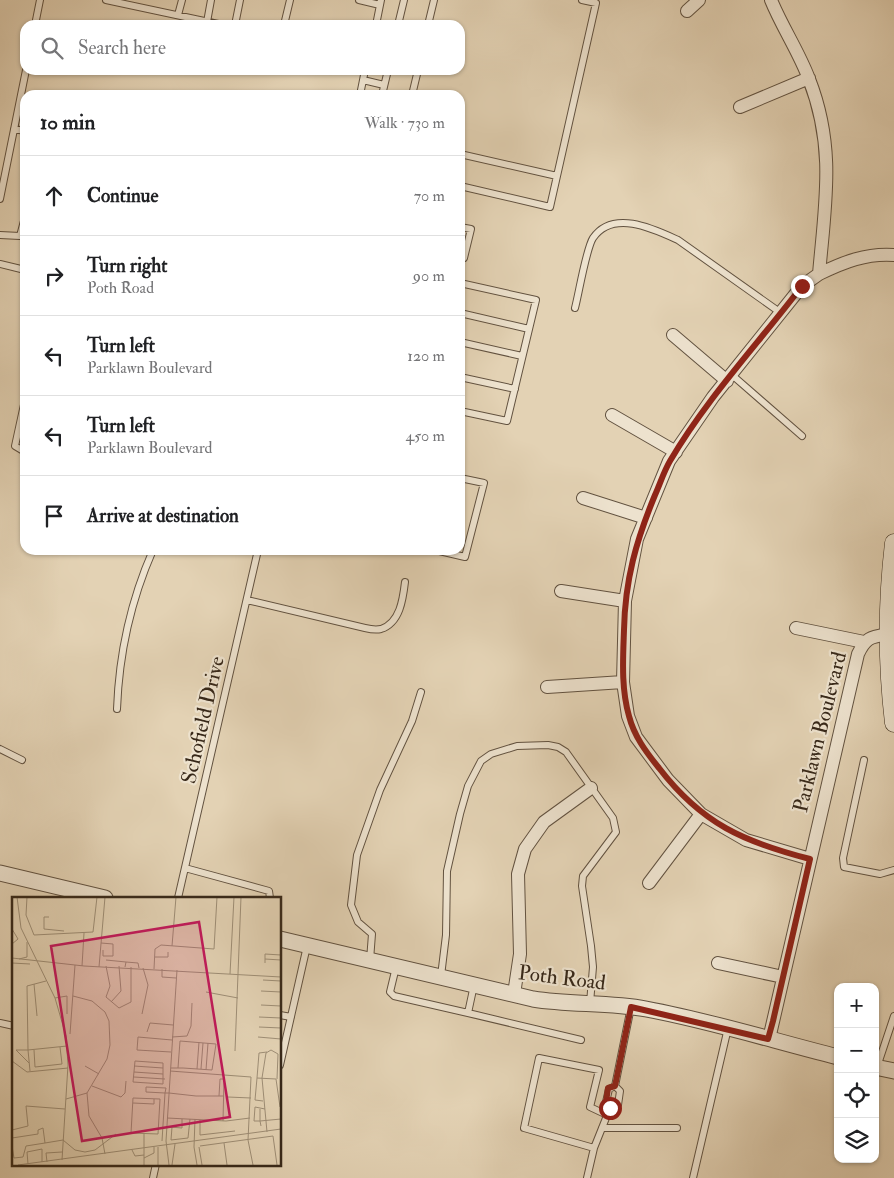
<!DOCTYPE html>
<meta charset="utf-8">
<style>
body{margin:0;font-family:"IM FELL Double Pica",serif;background:#f6f6f6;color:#202124}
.controls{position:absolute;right:15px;bottom:15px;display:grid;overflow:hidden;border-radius:10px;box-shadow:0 1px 4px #0004}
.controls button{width:45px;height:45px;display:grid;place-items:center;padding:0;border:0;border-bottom:1px solid #e0e0e0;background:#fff;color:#202124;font:25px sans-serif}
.stop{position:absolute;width:15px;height:15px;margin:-11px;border:4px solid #8f2418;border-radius:50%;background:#fff}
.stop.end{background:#8f2418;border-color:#fff;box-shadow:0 1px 5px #0008}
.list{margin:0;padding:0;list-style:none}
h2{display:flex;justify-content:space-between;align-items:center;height:65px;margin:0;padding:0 20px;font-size:21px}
h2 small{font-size:16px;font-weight:400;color:#757577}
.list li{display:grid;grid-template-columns:32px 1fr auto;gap:15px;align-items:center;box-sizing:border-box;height:80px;padding:0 20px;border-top:1px solid #e0e0e0}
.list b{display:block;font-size:19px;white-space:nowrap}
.list p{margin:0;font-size:16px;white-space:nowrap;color:#757577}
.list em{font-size:16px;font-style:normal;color:#757577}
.icon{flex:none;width:28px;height:28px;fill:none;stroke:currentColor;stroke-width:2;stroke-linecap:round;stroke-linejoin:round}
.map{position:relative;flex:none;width:894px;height:1178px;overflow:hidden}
.search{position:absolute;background:#fff;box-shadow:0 1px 4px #0004;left:20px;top:20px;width:445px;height:55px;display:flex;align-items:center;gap:12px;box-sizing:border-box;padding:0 18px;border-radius:15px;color:#757577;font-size:19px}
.panel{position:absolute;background:#fff;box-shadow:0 1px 4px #0004;left:20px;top:90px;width:445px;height:465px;border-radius:15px}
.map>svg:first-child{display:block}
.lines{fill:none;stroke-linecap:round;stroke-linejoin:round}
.service-casing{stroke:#625240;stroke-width:8}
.minor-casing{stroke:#625240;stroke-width:14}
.tertiary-casing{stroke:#625240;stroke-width:17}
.secondary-casing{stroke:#372819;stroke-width:19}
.service{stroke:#ede2ce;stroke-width:6}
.minor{stroke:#ede2ce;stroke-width:12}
.tertiary{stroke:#ede2ce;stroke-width:15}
.secondary{stroke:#ede2ce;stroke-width:18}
.route{stroke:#8f2418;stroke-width:6}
.labels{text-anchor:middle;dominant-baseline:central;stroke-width:4.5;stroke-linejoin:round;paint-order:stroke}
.street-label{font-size:21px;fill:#372819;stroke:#ede2ce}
.inset-road{fill:none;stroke:#9e8e76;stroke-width:1}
.view{fill:#c2185b;fill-opacity:0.15;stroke:#c2185b;stroke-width:2.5}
.inset-edge{fill:none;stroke:#372819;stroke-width:2.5}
</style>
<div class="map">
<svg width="894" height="1178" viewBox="0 0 894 1178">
<rect width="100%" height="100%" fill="#e3d2b4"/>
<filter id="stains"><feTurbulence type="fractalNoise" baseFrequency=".004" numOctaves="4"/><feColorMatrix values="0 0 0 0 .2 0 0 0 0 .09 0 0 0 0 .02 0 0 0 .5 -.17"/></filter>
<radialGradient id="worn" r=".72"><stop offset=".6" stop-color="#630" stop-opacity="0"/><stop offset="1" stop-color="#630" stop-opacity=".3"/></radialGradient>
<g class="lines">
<defs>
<path id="service" d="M106,0L223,25
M359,0L380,5
M178,15L182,0
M207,22L211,0
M35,25L40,0
M235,25L240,0
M284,25L290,0
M376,25L381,0
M398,25L404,0
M428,25L434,0
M363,80L384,85
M360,95L365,70
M382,95L388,70
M412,95L418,70
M14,129L25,131
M460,154L557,176
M460,186L550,207L596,3L582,0
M0,199L26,70
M460,227L471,229L464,258L460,257
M0,235L20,236L25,217
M0,264L25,270
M460,283L536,300L507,421L460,411
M575,308C579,293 586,249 593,238C613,209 654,229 678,240L781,313
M460,313L529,329
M460,342L522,356
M732,375L802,436
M460,377L515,389
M25,400L15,446L25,452
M435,550L465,557L484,483L460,478
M247,600L365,628C369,629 377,630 381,629C400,623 403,599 405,582
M117,709C119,655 131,600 153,550
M0,749L22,760
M864,760L843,858L844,867L880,874L894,870
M185,868L269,891L270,898
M178,898L258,550
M370,960L372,934L358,922L351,905L357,855L380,790L412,721L421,692
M396,967L390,992L394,996L468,1013L474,985
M441,976L446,935L447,871L460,814L468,786L481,761L491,754L517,746L548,745L558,747L566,752L613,818L616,832L583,876L582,886L591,946L593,967L590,1003
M468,1013L581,1040
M280,1015L291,1017
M0,1023L14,1026
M280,1065L307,946
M877,1067L894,1016
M615,1086L631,1007
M610,1108L606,1102L609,1089L615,1086
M602,1128H677
M594,1148L524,1128L539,1058L599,1070L590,1107L607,1115
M153,1178L156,1164
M587,1178L594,1148L610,1108L618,1105L620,1091L615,1086
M693,1178L728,1028"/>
<path id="minor" d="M771,0C782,27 799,52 809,79C836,148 825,204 819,274L802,286L713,397L669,461L637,539L625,601L623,682L628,716L636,737L668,780L701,814L746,840L810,859
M687,11L699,0
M740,107L809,78
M819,274C844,262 866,253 894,255
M673,335L727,381
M612,415L676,452
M583,498L646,518
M561,591L625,601
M796,628L864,642
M547,687L623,682
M649,883L701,814
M718,963L783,977
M514,994L520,954L518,874L525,849L544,822L591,788
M769,1039L858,654C866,637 871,637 889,634"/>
<path id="tertiary" d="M0,873L105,898
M280,939L533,999C570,1005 609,1002 646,1009C711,1021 774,1041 838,1057
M875,1067L894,1071"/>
<path id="secondary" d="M894,543C887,602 887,664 894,723"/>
</defs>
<use href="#service" class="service-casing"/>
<use href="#minor" class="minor-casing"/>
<use href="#tertiary" class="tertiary-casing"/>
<use href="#secondary" class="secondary-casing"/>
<use href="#service" class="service"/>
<use href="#minor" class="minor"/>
<use href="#tertiary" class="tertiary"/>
<use href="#secondary" class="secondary"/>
</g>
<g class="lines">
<path class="route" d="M610,1108L606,1102L608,1088L615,1086L631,1007L768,1039L773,1021L810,859C744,842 702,824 659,768C646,752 634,736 629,716C621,688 623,659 624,630C625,580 636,541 655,495C660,484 664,471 670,461C707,398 758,344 802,286"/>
</g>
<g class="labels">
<g class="street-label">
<text transform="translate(203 720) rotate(-77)">Schofield Drive</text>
<text transform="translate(820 732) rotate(-76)">Parklawn Boulevard</text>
<text transform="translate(562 978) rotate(7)">Poth Road</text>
</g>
</g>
<g transform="translate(12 897)">
<rect width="269" height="269" fill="#e3d2b4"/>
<path class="inset-road" d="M5,0L9,31L43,101L54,139L56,168L50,263M15,0L14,18L22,38L81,35L85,0M0,13V32L6,42L0,47M37,20H32V32L52,34M89,46L101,47V59H91V53M160,49L164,0M143,60H156V55M0,61L72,69L269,80M7,62L15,60V45M253,62L269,63M94,63L114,65M0,66L18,67M253,66V57L269,58M70,69L72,36M94,69L98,89L94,100L107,111L119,105V70M87,70L93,0M113,70L114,65L126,66L127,71M142,72L143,52L149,48L202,52L205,0M150,72V80L164,81M218,77L222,0M251,83L269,84M22,87L25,119M249,94L269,95M194,95L226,101M61,99L80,104L93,115L97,124L98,148L95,162L75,196L77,219L90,241L93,257M43,101L55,99V117M99,105L109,94L107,69M249,108L269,109M130,117L136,88L131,71M247,120L269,121M247,130L269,131M135,135L138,126L161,128M58,137L63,68M160,140L175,139L179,129L180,106M246,140L269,142M22,153L23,170L50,167L48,150M223,154L229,0M159,155L125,153L126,140L160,143M0,164L15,175L56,171M123,164L151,166V187L121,185ZM17,166L4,153H16L15,89L34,84M73,169L87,177M122,169L151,171M159,171H171L200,173L204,147L168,144L166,171M185,172L187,145M189,172L191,146M194,173L196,146M18,174L16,153L55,149M158,174L239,180L236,243L241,268M122,175L151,177M122,180L153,182M245,181L247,156L255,155M80,189L109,200L113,196L114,184M207,199L208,182H212L211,224M216,200L239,201M121,201L148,202L146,237L119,236ZM54,202L75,196M251,204L243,203L245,181L264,182L268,210M121,206L142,207V202M248,212V224H242L243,210L253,212M155,221L214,224L238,221M183,222L182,250L185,268M188,223V238L223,234M249,229L248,224L269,222M158,230L170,231V222M160,230L159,243L176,241L178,222M0,233L16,229L14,209L53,212M255,235L250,181L254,156L259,153L266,157L265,182M0,241L26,237V233L31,231L33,246L51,243L63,253L73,255L83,253L104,237M150,244L153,196L154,191L134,190V195L153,196H157L184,199H212M212,246L215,268M0,249L2,261L11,260L14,249L33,246M188,249L261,239L265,268M146,250V268M187,250L190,268M120,253L123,259L132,258M132,261L142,256V250M35,265L34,256L50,255M16,267L15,255L30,252V265M6,268L269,232M132,268V236M157,268L154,244L165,73M160,268L163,247"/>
<path class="view" d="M187,25L218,220L70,244L39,49Z"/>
<rect width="269" height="269" class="inset-edge"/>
</g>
<rect width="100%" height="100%" filter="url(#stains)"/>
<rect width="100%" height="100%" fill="url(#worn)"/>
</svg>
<div class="controls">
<button>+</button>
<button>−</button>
<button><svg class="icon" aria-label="locate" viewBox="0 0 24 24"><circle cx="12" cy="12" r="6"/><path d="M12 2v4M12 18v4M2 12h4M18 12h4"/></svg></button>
<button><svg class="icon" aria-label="layers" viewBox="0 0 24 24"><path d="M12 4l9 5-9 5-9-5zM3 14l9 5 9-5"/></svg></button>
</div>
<div class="stop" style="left:610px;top:1108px"></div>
<div class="stop end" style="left:802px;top:286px"></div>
<div class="search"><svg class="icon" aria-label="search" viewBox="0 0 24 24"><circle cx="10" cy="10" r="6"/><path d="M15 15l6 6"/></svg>Search here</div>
<section class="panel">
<h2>10 min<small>Walk · 730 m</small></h2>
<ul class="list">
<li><svg class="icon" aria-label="ahead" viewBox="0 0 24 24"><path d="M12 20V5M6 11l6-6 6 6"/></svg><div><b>Continue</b></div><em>70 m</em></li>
<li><svg class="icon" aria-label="right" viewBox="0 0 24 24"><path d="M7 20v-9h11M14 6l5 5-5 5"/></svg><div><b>Turn right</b><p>Poth Road</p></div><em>90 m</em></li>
<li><svg class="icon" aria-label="left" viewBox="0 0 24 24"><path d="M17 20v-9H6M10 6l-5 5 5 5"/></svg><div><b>Turn left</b><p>Parklawn Boulevard</p></div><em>120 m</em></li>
<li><svg class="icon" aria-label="left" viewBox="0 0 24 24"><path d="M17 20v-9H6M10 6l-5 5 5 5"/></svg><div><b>Turn left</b><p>Parklawn Boulevard</p></div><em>450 m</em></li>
<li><svg class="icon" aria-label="arrive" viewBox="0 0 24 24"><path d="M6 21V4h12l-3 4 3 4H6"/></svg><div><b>Arrive at destination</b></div></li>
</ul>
</section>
</div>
